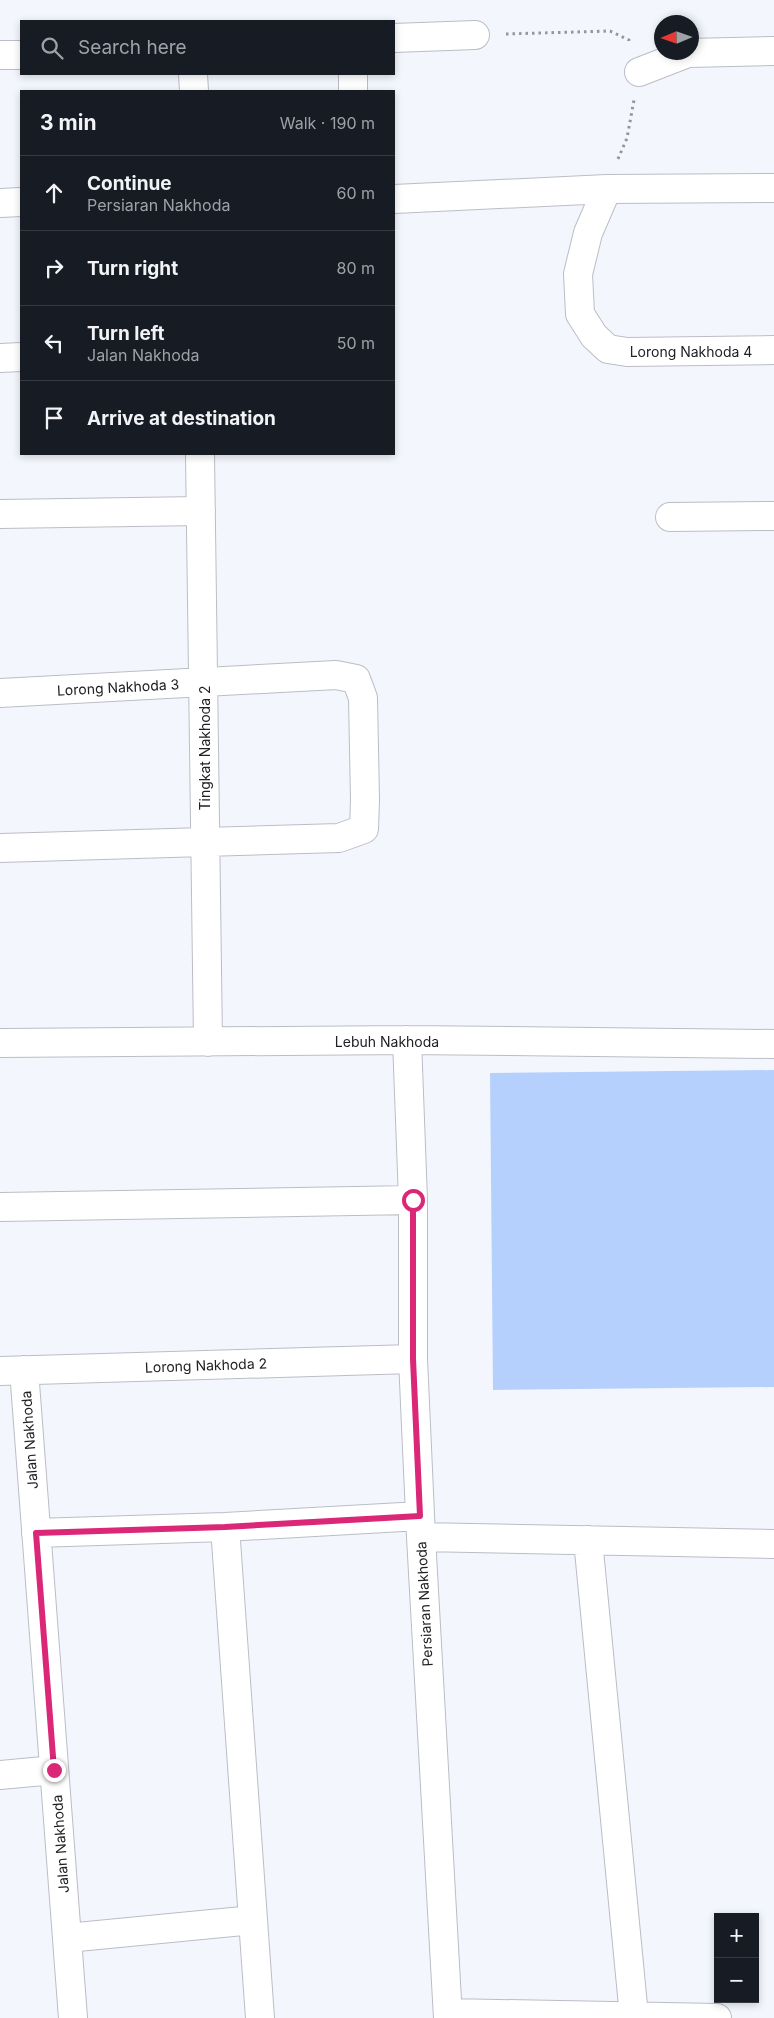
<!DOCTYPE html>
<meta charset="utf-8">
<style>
body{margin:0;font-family:Inter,sans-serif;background:#20242c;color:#f1f3f6}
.controls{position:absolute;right:15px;bottom:15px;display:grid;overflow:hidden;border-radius:0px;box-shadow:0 2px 8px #0003}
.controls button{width:45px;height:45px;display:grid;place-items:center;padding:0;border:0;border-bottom:1px solid #363941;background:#171b24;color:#f1f3f6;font:25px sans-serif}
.compass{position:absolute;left:654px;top:15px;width:45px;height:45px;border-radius:50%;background:#171b24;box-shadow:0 2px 8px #0003;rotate:268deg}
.stop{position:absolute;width:15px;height:15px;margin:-11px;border:4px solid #db2777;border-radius:50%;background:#fff}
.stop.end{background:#db2777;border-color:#fff;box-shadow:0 1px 5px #0008}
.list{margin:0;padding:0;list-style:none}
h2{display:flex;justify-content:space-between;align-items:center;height:65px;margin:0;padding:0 20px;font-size:21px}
h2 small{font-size:16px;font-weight:400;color:#9ea1a6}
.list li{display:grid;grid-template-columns:32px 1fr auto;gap:15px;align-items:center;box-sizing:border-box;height:75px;padding:0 20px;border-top:1px solid #363941}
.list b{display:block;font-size:19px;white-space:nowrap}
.list p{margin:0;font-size:16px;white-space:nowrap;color:#9ea1a6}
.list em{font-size:16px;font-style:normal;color:#9ea1a6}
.icon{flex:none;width:28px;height:28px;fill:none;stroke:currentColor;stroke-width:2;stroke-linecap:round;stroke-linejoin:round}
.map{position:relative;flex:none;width:774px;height:2018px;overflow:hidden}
.search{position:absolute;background:#171b24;box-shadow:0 2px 8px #0003;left:20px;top:20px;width:375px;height:55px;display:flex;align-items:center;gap:12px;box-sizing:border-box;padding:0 18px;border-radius:0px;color:#9ea1a6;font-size:19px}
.panel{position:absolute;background:#171b24;box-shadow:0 2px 8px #0003;left:20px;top:90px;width:375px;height:365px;border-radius:0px}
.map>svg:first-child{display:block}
.green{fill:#b6d0fd}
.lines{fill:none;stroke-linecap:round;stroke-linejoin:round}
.minor-casing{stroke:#babec4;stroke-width:30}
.path{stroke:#93969b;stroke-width:3;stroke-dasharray:2.5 4;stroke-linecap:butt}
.minor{stroke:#fff;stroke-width:28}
.route{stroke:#db2777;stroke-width:6}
.labels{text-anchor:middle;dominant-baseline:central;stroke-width:4;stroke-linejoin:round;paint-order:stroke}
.street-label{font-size:14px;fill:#202124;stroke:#fff}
</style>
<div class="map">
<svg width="774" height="2018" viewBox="0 0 774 2018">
<rect width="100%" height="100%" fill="#f3f7fd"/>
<path class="green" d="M774,1070V1387L493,1390L490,1073Z"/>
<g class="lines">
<defs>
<path id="minor" d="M394,38L475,35
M0,55H21
M639,72L688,53L774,51
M193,74L194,91
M353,74V91
M607,189L588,233L578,274L580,314L594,336L608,349L627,352L774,350
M394,199L607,189L774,188
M0,203L21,202
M0,358L21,357
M200,454L208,1042
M0,514L201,511
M670,517L774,516
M0,693L336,675L356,679L363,698L365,800L364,829L339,838L0,848
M407,1040L413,1200V1359L421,1537L448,2018
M0,1043L407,1040L774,1044
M0,1207L413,1200
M24,1370L73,2018
M0,1371L413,1359
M225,1527L260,2018
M36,1533L225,1527L420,1516
M421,1537L774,1544
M588,1540L634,2016
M0,1775L54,1770
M67,1938L253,1920
M448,2013L717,2018"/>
</defs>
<use href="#minor" class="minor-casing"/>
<path class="path" d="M506,34L610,31L629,40L630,43
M618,159L627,138L634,100"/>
<use href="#minor" class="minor"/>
</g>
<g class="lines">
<path class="route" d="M54,1770L36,1533L225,1527L420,1516L413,1359V1200"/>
</g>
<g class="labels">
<g class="street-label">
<text x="691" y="351">Lorong Nakhoda 4</text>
<text transform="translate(118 687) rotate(-3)">Lorong Nakhoda 3</text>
<text transform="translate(204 748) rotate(-90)">Tingkat Nakhoda 2</text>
<text x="387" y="1041">Lebuh Nakhoda</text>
<text transform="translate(206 1365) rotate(-2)">Lorong Nakhoda 2</text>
<text transform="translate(29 1440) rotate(-94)">Jalan Nakhoda</text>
<text transform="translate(424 1604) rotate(-93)">Persiaran Nakhoda</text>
<text transform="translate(60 1844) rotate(-94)">Jalan Nakhoda</text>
</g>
</g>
</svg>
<div class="controls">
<button>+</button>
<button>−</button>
</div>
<svg class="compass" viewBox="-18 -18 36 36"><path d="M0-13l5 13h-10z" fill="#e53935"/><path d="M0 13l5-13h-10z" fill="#9ea1a6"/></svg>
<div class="stop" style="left:413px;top:1200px"></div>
<div class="stop end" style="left:54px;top:1770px"></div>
<div class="search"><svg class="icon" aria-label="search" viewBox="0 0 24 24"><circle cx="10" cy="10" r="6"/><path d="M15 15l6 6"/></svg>Search here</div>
<section class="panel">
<h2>3 min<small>Walk · 190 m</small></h2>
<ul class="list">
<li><svg class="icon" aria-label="ahead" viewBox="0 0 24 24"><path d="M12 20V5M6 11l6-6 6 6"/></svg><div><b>Continue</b><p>Persiaran Nakhoda</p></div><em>60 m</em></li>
<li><svg class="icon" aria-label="right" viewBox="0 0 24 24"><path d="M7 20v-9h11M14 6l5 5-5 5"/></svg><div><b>Turn right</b></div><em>80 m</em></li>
<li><svg class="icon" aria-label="left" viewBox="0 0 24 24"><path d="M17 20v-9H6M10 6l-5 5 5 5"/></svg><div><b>Turn left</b><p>Jalan Nakhoda</p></div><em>50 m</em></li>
<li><svg class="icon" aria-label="arrive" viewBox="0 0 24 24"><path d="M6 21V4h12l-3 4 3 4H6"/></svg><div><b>Arrive at destination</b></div></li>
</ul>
</section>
</div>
